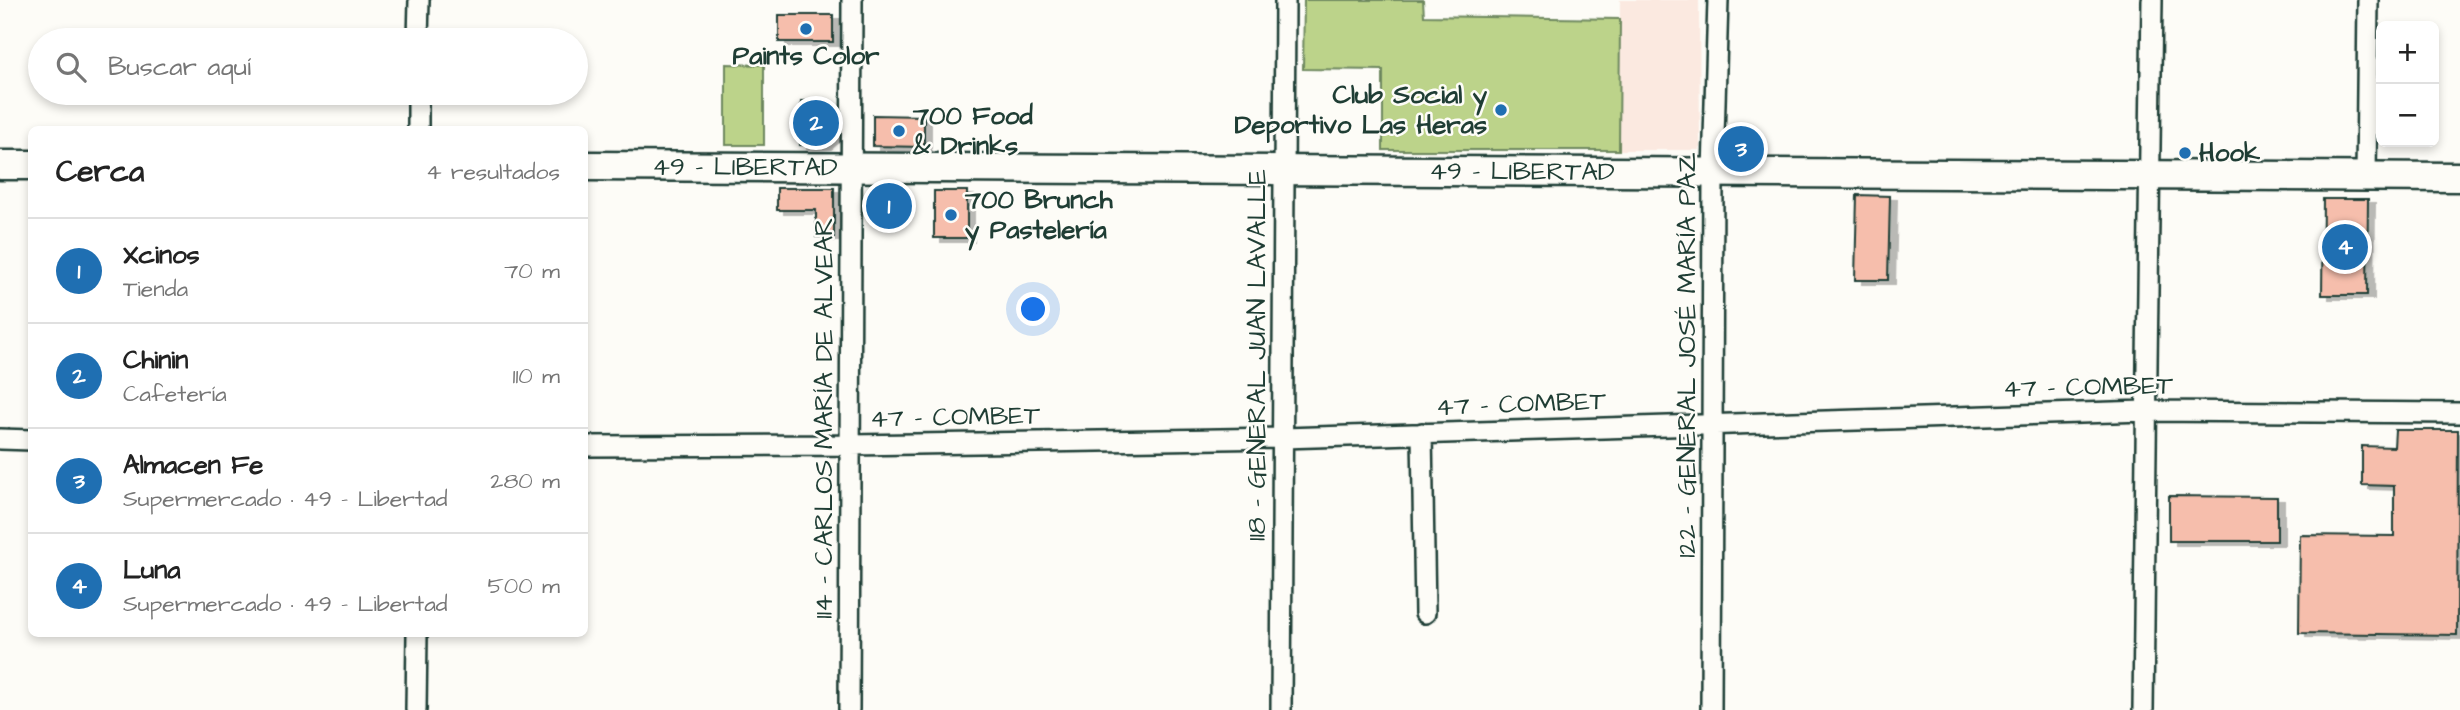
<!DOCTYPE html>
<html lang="es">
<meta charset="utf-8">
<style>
body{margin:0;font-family:"Architects Daughter",sans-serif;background:#f2f2f2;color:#222}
.controls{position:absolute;right:21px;top:21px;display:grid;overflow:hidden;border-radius:10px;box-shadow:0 4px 10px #0003}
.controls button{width:63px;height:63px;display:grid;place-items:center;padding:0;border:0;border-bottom:2px solid #e0e0e0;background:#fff;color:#222;font:35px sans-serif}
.you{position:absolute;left:1034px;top:310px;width:24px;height:24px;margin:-18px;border:5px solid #fff;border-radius:50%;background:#1a73e8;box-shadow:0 0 0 10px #1a73e833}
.badge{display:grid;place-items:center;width:46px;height:46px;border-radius:50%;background:#1f6fb2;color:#fff;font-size:23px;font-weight:700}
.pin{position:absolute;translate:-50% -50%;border:4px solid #fff;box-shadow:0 2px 7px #0006}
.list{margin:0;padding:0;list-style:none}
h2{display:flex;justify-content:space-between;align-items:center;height:91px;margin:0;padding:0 28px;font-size:30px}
h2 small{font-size:23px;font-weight:400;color:#767676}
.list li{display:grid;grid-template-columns:46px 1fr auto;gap:21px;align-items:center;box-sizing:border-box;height:105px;padding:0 28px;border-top:2px solid #e0e0e0}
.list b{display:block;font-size:26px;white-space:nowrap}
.list p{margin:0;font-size:23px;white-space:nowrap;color:#767676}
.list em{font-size:23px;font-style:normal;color:#767676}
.icon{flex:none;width:38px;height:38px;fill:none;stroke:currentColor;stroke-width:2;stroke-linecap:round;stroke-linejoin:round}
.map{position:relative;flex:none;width:2460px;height:710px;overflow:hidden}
.search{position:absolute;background:#fff;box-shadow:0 4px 10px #0003;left:28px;top:28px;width:560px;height:77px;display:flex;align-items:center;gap:18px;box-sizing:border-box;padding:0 24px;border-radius:38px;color:#767676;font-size:26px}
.panel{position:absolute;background:#fff;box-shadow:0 4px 10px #0003;left:28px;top:126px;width:560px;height:511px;border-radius:10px}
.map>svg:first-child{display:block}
.built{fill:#fbe9e0}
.green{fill:#bcd38a;stroke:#6e885f;stroke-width:2}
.building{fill:#f6beac;stroke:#1f3d34;stroke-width:2;filter:url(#shadow)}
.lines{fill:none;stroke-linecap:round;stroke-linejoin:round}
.street-casing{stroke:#1f3d34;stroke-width:24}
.secondary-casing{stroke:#1f3d34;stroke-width:33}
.street{stroke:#fdfcf7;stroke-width:19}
.secondary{stroke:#fdfcf7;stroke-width:28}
.poi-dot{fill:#1f6fb2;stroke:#fdfcf7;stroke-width:2.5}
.labels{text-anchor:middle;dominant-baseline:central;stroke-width:5;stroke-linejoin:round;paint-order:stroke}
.poi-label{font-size:26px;font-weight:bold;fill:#1f3d34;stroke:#fdfcf7;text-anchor:start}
.street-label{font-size:26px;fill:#1f3d34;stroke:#fdfcf7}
</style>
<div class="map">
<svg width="2460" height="710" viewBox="0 0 2460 710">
<defs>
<filter id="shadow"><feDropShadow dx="7" dy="4" stdDeviation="0" flood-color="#0004"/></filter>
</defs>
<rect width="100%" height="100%" fill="#fdfcf7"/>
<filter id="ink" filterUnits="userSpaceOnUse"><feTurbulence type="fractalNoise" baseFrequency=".0143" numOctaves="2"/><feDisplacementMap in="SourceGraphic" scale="14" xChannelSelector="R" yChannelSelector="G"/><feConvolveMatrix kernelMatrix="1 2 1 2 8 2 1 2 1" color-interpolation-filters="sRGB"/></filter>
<g filter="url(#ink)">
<path class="built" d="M1620,0H1699L1700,150H1619Z"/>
<path class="green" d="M1304,0H1423L1424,16L1620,19L1619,150H1383V70L1303,69Z
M726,64L764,65V145H726Z"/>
<path class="building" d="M779,15H833V42H779Z
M801,101H824L832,109V138L824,145H800Z
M873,115L924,116V147L873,146Z
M777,188H834V237H816V210H777Z
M934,191H967V238H934Z
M1857,195L1890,196L1888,280H1855Z
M2323,199H2368L2367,295H2322Z
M2395,430H2458L2457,635L2299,633L2300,535L2394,536V486L2362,485V446L2394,447Z
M2169,496L2277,497V541H2169Z"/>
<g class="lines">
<defs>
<path id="street" d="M418,40L419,0
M418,130V93
M2366,177L2368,0
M1422,433L1425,613
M0,439L32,440
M584,446L851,445L1283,438L2145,411L2460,413
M416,710L417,634
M849,710L852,0
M1281,710L1285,0
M1711,710L1713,172L1718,0
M2143,710C2144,473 2150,237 2152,0"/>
<g id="secondary">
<path d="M0,165H32"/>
<path id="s1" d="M584,166L2460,177"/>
</g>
</defs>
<use href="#street" class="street-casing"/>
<use href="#secondary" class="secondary-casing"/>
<use href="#street" class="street"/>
<use href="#secondary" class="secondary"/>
</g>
</g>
<g class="poi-dot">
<circle cx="806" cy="29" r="7"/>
<circle cx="1501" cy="110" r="7"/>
<circle cx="899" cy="131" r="7"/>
<circle cx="2185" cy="153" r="7"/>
<circle cx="951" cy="215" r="7"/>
</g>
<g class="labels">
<g class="poi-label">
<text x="806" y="56" text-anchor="middle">Paints Color</text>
<text x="1487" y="95" text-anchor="end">Club Social y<tspan x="1487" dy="30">Deportivo Las Heras</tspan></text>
<text x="913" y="116">700 Food<tspan x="913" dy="30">&amp; Drinks</tspan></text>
<text x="2199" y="153">Hook</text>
<text x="965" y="200">700 Brunch<tspan x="965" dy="30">y Pastelería</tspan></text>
</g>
<g class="street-label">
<text stroke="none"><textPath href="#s1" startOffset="161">49 - LIBERTAD</textPath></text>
<text stroke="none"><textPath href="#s1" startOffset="938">49 - LIBERTAD</textPath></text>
<text transform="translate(1257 355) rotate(-90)">118 - GENERAL JUAN LAVALLE</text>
<text transform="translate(1687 355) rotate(-90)">122 - GENERAL JOSÉ MARÍA PAZ</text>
<text transform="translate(2088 387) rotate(-1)">47 - COMBET</text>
<text transform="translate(1521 404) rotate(-2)">47 - COMBET</text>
<text transform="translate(955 417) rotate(-1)">47 - COMBET</text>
<text transform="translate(824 418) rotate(-90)">114 - CARLOS MARÍA DE ALVEAR</text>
</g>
</g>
</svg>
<div class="controls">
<button>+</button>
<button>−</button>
</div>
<div class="you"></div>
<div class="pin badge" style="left:889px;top:206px">1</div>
<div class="pin badge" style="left:816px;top:123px">2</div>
<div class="pin badge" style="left:1741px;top:149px">3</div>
<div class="pin badge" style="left:2345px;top:247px">4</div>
<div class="search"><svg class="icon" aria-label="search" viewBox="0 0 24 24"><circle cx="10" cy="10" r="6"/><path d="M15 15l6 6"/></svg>Buscar aquí</div>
<section class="panel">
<h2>Cerca<small>4 resultados</small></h2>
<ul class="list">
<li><span class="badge">1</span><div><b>Xcinos</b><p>Tienda</p></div><em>70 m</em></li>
<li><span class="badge">2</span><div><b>Chinin</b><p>Cafetería</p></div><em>110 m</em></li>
<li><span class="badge">3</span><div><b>Almacen Fe</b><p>Supermercado · 49 - Libertad</p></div><em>280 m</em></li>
<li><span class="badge">4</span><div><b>Luna</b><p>Supermercado · 49 - Libertad</p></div><em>500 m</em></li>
</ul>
</section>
</div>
